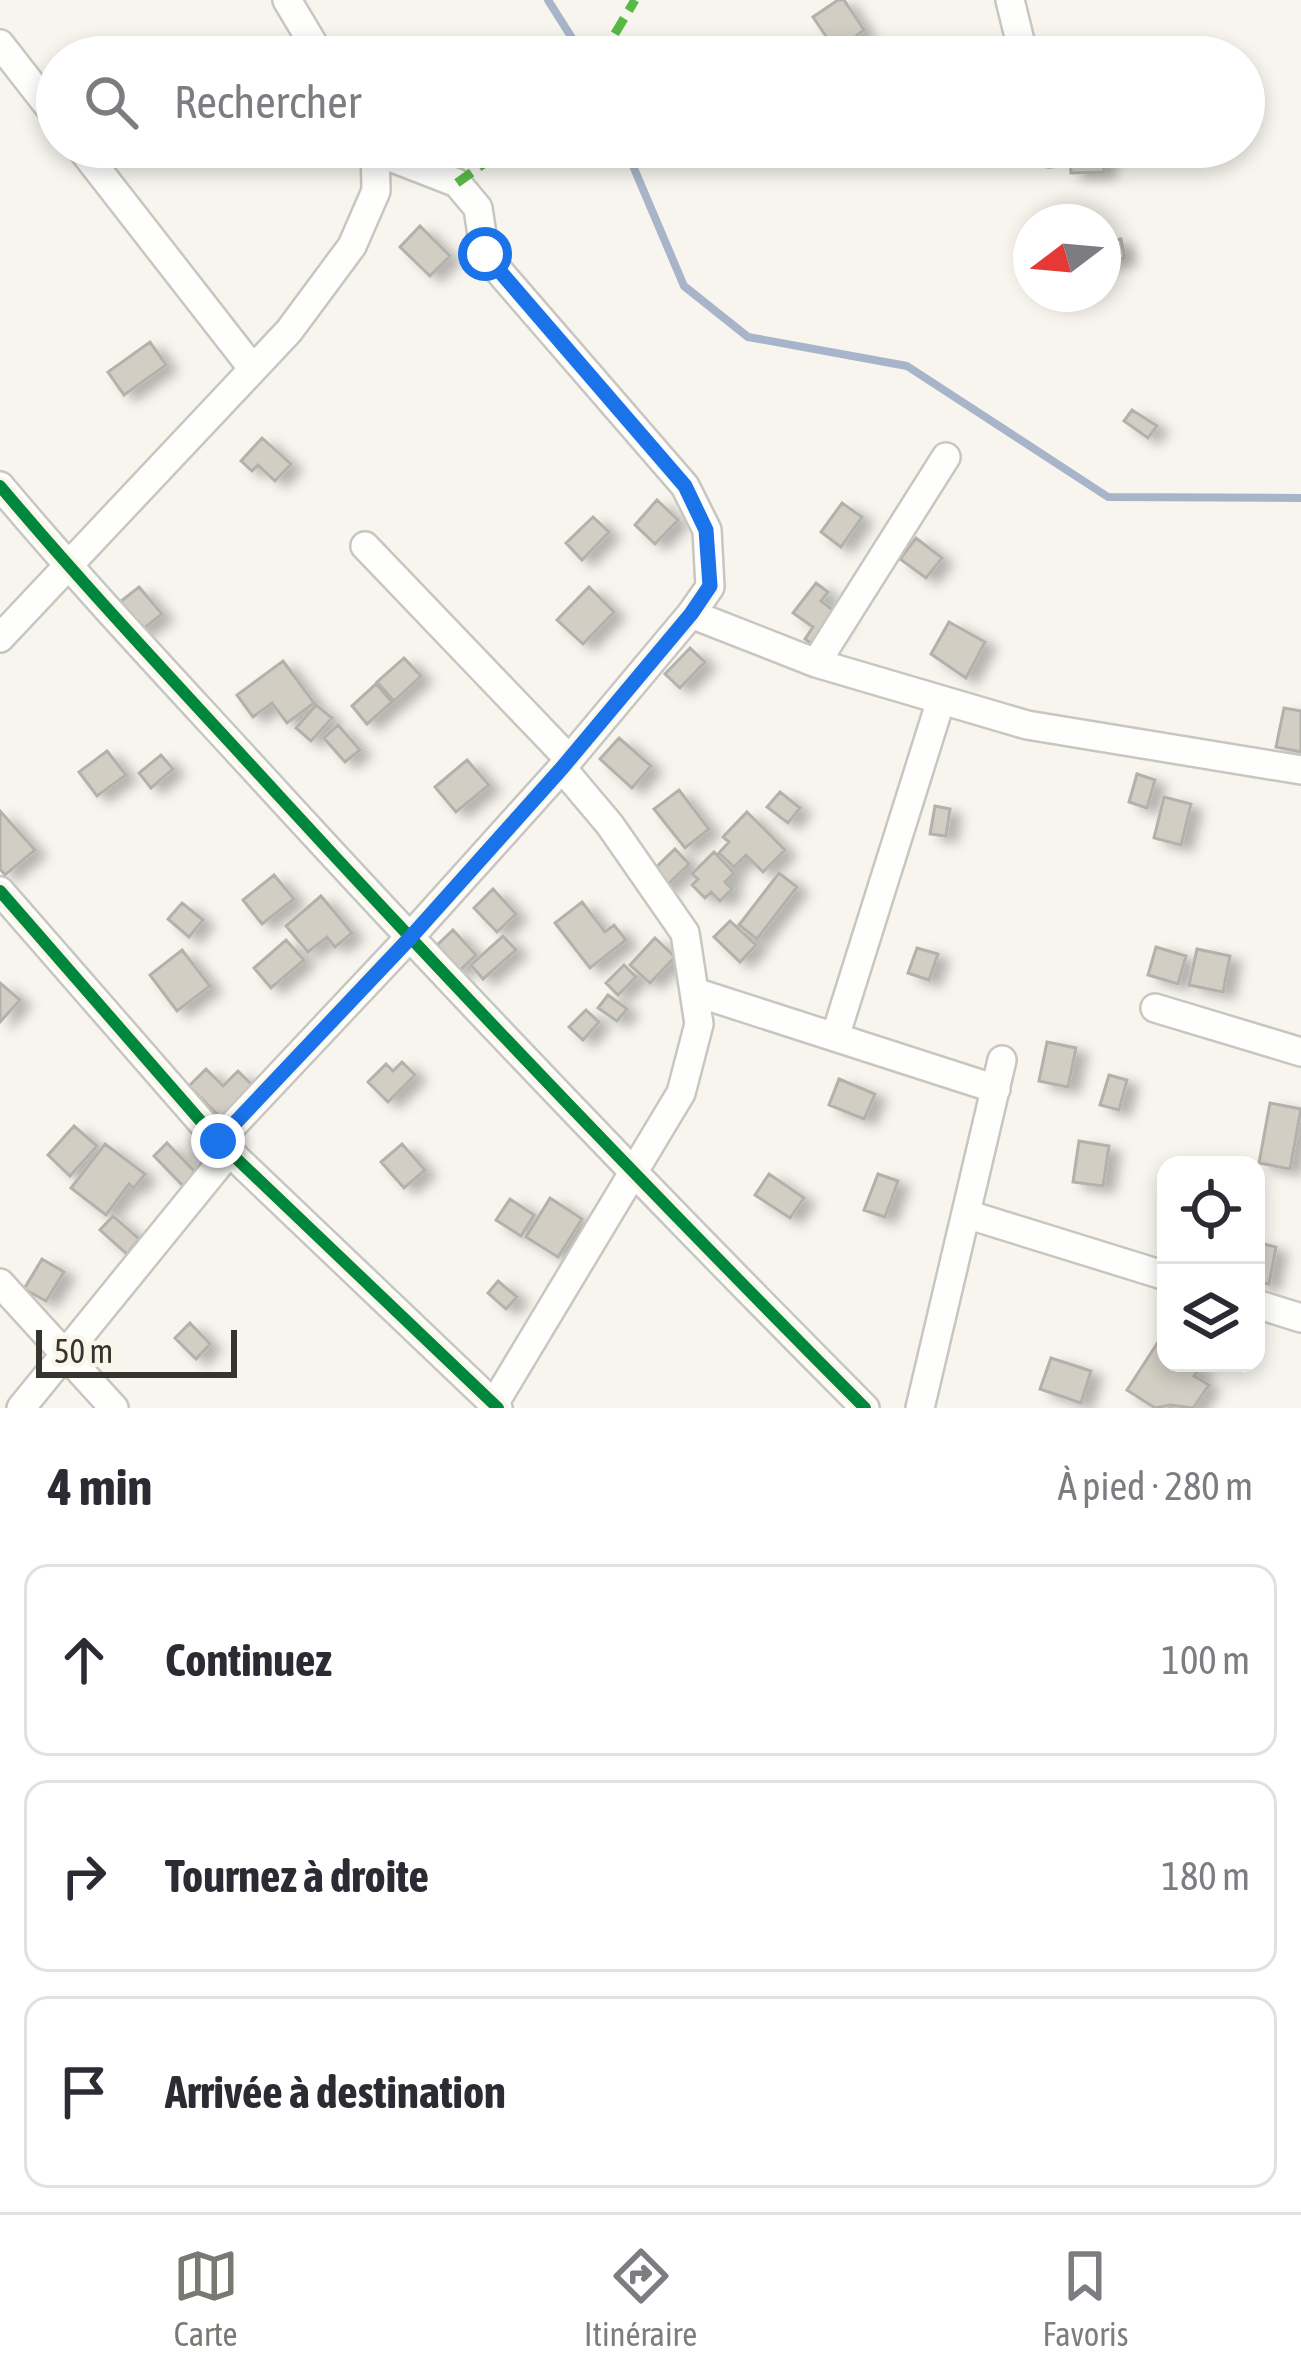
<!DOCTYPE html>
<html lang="fr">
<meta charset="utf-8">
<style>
body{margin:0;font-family:"Asap Condensed",sans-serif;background:#f7f7f7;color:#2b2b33}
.controls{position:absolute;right:36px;bottom:36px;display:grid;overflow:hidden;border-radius:24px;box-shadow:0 6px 18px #0003}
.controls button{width:108px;height:108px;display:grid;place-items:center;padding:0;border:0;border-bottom:3px solid #e1e1e2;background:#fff;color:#2b2b33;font:60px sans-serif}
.compass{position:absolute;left:1013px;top:204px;width:108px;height:108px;border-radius:50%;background:#fff;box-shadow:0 6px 18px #0003;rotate:254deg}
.scale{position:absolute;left:36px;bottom:30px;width:201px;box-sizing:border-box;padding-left:12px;border:6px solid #36342f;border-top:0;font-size:33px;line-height:42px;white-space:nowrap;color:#36342f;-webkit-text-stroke:9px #fbf6ea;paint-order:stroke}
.stop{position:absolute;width:36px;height:36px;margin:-27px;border:9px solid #1a73e8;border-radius:50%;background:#fff}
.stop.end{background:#1a73e8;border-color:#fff;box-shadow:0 3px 12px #0008}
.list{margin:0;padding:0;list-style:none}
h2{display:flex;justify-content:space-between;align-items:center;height:156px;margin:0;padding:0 48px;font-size:51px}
h2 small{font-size:39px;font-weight:400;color:#7c7c81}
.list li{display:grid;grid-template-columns:78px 1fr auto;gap:36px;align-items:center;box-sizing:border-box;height:192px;margin:0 24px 24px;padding:0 24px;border:3px solid #e1e1e2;border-radius:24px}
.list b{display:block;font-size:45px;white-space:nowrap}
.list em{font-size:39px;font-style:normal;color:#7c7c81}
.icon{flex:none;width:66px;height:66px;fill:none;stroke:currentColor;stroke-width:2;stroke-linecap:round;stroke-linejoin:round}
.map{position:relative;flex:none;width:1301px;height:1408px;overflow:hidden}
.search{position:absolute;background:#fff;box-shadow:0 6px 18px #0003;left:36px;right:36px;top:36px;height:132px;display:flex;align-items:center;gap:30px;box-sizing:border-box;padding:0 42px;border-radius:66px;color:#7c7c81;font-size:45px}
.sheet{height:804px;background:#fff}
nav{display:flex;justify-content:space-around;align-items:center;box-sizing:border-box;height:168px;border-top:3px solid #e1e1e2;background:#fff;font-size:33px;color:#7c7c81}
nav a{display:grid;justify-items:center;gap:6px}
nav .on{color:#7a7872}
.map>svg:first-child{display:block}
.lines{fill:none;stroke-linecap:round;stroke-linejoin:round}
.stream{stroke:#a8b4c9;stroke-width:8}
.building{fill:#d2cec4;stroke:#b2b1ab;stroke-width:3;filter:url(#shadow)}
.minor-casing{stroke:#c8c6c0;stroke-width:32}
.minor{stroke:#fefefc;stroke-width:27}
.quiet{stroke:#58b947;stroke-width:9;stroke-dasharray:18 9;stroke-linecap:butt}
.cycleway-casing{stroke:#fbf6ea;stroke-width:20}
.cycleway{stroke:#00873e;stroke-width:12}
.route{stroke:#1a73e8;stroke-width:15}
</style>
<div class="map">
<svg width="1301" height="1408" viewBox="0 0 1301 1408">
<defs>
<filter id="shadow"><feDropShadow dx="11" dy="6" stdDeviation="6" flood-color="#0004"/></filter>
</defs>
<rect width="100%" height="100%" fill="#f7f5ee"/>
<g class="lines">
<path class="stream" d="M548,0L584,57
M625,147L684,286L748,337L907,366L1108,497L1301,498"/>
</g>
<path class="building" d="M838,0H844L864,30L857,35L866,48L853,57H840L813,17Z
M1070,147H1104V172L1071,173Z
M420,226L450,256L430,276L400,247Z
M1121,239L1125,258L1103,262V243Z
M150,342L166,365L124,395L108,372Z
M1132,410L1157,426L1148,438L1124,421Z
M262,438L291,464L275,481L258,465L252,471L241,461Z
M657,500L678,520L655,544L635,525Z
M842,503L862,517L841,547L821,532Z
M593,517L609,532L582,560L566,543Z
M916,538L942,558L926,578L900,559Z
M816,583L828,592L821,601L841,616L817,648L805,639L813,627L793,613Z
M139,587L162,614L138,633L116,605Z
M589,587L614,612L583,644L557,620Z
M949,622L985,642L966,678L931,654Z
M690,648L705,662L680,688L665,674Z
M404,658L421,676L394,701L377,682Z
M283,661L314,703L287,723L272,703L253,717L237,695Z
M376,684L392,702L367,724L352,706Z
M316,705L332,718L311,741L296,728Z
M1284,708L1301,711V752L1276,747Z
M338,725L360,750L345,762L324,738Z
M619,738L651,766L632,788L600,759Z
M107,751L126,775L97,796L79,772Z
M161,755L173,769L151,788L139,773Z
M467,760L489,785L456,812L435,787Z
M1137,774L1155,780L1147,808L1129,802Z
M679,790L709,829L685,848L654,809Z
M780,792L800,808L788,823L767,807Z
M1164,797L1191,804L1181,845L1154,838Z
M935,806L950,809L946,836L930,834Z
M0,811L35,850L5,875L0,869Z
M747,812L785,850L763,872L746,855L734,867L719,853L729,842L723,837Z
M675,849L689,864L662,890L648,875Z
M714,852L734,873L725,882L732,889L720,901L711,892L705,898L692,885L698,879L692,874Z
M779,873L797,887L757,939L739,925Z
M274,875L294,899L262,924L243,900Z
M493,889L516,914L497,932L474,908Z
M321,896L352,933L335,947L327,937L308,952L286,926Z
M582,902L605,932L614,925L626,940L590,968L555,923Z
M182,903L203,920L189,937L168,919Z
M730,921L756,945L740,962L714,937Z
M453,930L476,955L457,973L434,948Z
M503,936L516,950L483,979L471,965Z
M655,938L675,957L650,983L630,965Z
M286,940L304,960L271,988L254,968Z
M1156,947L1186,956L1178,984L1148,975Z
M917,948L938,954L929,980L908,973Z
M1197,949L1230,956L1223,992L1189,985Z
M182,950L210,986L177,1011L150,975Z
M624,965L636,977L618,995L606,983Z
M0,983L20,1000L0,1022Z
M608,995L627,1009L617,1021L598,1008Z
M586,1010L599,1022L583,1040L569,1027Z
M1047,1042L1076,1048L1068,1087L1039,1081Z
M402,1062L415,1075L388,1102L368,1082L386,1064L393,1071Z
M206,1069L223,1086L238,1071L255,1088L223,1120L189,1086Z
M1109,1075L1127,1080L1119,1110L1100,1105Z
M839,1079L875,1094L864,1119L829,1105Z
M1270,1103L1301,1109L1290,1169L1259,1163Z
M74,1126L97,1146L70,1176L48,1155Z
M1079,1141L1109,1146L1103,1186L1073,1182Z
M167,1143L199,1176L186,1189L154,1156Z
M105,1144L145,1174L134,1188L129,1184L106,1215L71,1188Z
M402,1144L425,1170L404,1188L381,1162Z
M769,1174L804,1198L790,1218L755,1195Z
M878,1174L898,1181L885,1217L864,1210Z
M550,1198L582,1219L558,1257L526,1237Z
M510,1199L534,1215L521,1236L496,1220Z
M113,1216L139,1239L127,1254L100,1230Z
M1256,1242L1276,1247L1269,1284L1256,1282Z
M42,1259L64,1272L46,1301L24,1289Z
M498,1281L517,1297L506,1309L488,1293Z
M190,1323L210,1344L196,1359L175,1338Z
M1160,1339L1166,1343V1363L1201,1366L1194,1376L1209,1385L1193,1408L1170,1405L1155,1408L1127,1390Z
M1051,1358L1091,1371L1081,1403L1040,1389Z"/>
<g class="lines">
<defs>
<path id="minor" d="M287,0L321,57
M1010,0L1024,57
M0,44L57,117
M80,147L253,369
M1048,147L1049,153
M0,486C90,593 186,694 280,797C471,1005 666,1208 865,1408
M365,546L569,759
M691,614L816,663L1027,725L1301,770
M0,638L289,331L352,246L376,191L375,147
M816,663L946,457
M0,891L218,1141L498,1408
M698,993L996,1089
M1155,1008L1301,1052
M835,1037L941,700
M218,1141L409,938L562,768L691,614L710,587L707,530L685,486L485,255L478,208L457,183L377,152
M966,1214L1166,1276
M0,1283L114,1408
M1256,1304L1301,1318
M494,1404L681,1093L699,1024L685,933L610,825L562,768
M21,1408L230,1151
M920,1408L1002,1060"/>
</defs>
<use href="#minor" class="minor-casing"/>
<use href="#minor" class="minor"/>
<path class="quiet" d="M601,57L635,0
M457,183L507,147"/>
<defs>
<path id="cycleway" d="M0,486C90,593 186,694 280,797C471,1005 666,1208 865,1408
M0,891L218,1141L498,1408
M218,1141L409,938L562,768L691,614L710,587"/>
</defs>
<use href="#cycleway" class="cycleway-casing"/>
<use href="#cycleway" class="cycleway"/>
</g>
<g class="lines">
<path class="route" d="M218,1141L410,938L562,768L691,614L710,586L706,530L685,486L485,254"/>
</g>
</svg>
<div class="controls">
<button><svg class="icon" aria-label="locate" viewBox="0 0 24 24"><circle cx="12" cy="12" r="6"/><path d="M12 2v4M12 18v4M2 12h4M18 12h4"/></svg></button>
<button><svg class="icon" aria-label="layers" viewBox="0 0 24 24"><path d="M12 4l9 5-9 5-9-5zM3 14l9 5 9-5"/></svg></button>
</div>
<svg class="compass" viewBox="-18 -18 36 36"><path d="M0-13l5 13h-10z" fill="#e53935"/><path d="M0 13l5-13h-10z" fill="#7c7c81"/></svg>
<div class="scale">50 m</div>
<div class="stop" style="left:485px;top:254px"></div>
<div class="stop end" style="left:218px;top:1141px"></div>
<div class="search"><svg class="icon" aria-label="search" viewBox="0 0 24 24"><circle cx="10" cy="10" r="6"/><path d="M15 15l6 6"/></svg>Rechercher</div>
</div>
<section class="sheet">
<h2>4 min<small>À pied · 280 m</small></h2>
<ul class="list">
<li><svg class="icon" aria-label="ahead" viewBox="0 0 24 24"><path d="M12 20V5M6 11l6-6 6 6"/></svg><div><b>Continuez</b></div><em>100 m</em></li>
<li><svg class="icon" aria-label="right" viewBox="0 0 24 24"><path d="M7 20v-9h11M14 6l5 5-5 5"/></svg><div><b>Tournez à droite</b></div><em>180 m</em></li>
<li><svg class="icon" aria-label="arrive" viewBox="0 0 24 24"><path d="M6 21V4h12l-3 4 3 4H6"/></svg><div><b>Arrivée à destination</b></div></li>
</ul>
</section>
<nav>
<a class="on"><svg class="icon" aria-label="map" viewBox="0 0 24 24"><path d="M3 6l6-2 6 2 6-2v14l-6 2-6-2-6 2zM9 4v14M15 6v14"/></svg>Carte</a>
<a><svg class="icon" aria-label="directions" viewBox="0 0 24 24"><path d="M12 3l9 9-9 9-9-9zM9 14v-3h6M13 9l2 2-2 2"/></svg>Itinéraire</a>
<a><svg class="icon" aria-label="saved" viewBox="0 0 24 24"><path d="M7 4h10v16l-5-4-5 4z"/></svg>Favoris</a>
</nav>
